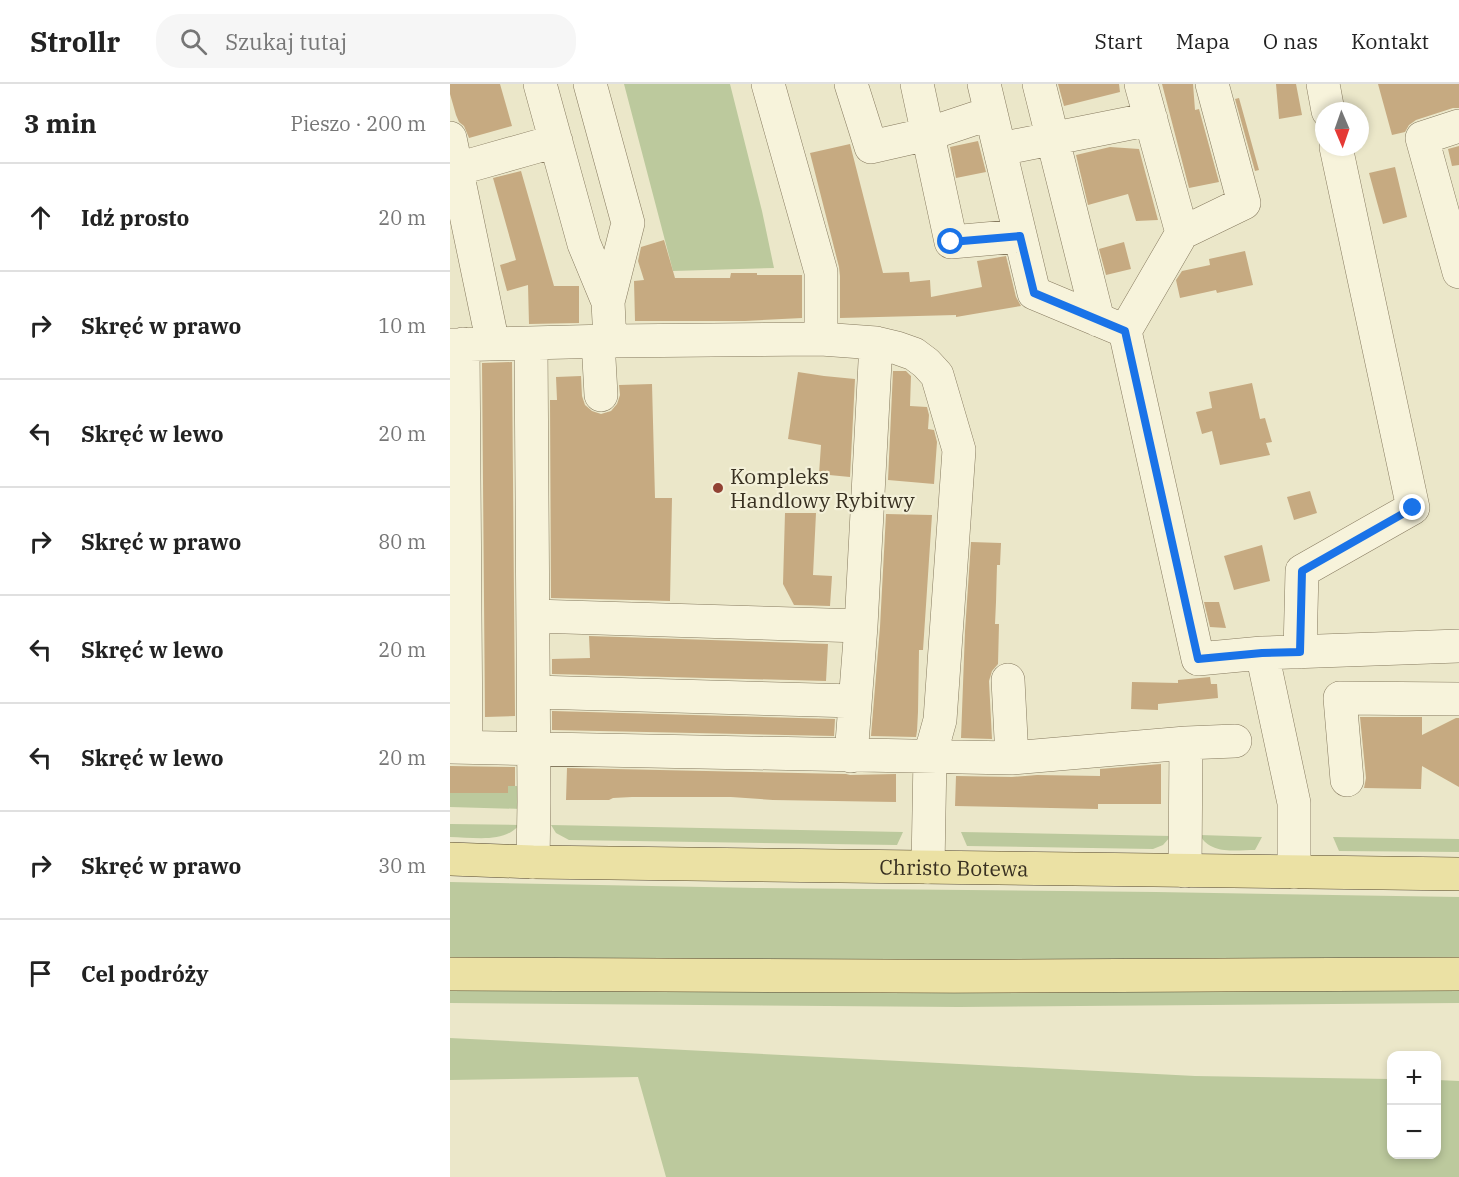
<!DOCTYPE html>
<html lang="pl">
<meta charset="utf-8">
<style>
body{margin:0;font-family:"IBM Plex Serif",serif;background:#f6f6f6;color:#222}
.controls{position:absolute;right:18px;bottom:18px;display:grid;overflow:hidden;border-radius:12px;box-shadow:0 3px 9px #0003}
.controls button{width:54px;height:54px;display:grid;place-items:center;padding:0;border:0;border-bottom:2px solid #e0e0e0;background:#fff;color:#222;font:30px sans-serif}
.compass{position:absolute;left:865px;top:18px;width:54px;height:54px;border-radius:50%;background:#fff;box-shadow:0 3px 9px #0003;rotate:178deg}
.stop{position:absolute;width:18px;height:18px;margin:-14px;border:4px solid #1a73e8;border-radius:50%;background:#fff}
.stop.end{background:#1a73e8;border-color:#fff;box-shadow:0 2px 6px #0008}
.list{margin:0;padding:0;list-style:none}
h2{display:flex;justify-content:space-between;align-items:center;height:78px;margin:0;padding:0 24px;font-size:26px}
h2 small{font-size:20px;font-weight:400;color:#767676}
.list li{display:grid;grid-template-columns:39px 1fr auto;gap:18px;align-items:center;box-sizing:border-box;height:108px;padding:0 24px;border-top:2px solid #e0e0e0}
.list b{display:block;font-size:22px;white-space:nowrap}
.list em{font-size:20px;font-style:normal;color:#767676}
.icon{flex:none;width:33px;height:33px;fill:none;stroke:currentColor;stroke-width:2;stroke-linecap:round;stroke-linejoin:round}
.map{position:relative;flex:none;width:1009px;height:1093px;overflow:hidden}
header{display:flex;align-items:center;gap:36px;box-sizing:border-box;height:84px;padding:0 30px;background:#fff;border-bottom:2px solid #e0e0e0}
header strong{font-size:28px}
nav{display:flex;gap:33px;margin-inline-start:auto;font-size:21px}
.search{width:420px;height:54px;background:#f6f6f6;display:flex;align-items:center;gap:15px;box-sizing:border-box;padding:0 21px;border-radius:24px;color:#767676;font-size:22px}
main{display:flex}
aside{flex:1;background:#fff}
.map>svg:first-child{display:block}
.green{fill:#bcc99d}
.building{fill:#c6aa81}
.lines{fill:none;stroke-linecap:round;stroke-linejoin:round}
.minor-casing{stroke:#867a5f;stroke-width:34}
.major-casing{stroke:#554832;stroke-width:34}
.minor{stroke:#f7f3db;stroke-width:33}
.major{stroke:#ebe1a4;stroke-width:33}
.route{stroke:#1a73e8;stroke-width:8}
.poi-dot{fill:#914233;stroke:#f3f0d8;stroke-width:2}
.labels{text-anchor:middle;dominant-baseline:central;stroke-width:4.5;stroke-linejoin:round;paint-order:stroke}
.poi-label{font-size:21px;fill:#383021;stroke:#f3f0d8;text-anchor:start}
.street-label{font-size:21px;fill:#383021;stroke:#f3f0d8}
</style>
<header>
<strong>Strollr</strong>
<div class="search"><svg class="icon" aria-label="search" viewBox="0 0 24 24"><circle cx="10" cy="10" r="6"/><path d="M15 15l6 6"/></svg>Szukaj tutaj</div>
<nav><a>Start</a><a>Mapa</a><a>O nas</a><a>Kontakt</a></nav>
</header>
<main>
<aside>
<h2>3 min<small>Pieszo · 200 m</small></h2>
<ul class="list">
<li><svg class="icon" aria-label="ahead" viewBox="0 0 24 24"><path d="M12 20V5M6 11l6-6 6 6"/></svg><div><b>Idź prosto</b></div><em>20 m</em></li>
<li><svg class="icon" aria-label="right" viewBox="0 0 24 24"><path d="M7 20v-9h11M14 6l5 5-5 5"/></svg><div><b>Skręć w prawo</b></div><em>10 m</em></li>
<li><svg class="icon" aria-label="left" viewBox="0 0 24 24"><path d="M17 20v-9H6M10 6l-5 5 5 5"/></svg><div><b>Skręć w lewo</b></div><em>20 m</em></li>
<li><svg class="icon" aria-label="right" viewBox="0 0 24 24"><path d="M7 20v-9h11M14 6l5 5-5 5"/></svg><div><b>Skręć w prawo</b></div><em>80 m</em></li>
<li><svg class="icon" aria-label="left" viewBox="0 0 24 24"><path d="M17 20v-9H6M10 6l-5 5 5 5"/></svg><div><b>Skręć w lewo</b></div><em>20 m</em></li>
<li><svg class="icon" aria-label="left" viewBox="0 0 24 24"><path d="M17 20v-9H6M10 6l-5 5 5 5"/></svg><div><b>Skręć w lewo</b></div><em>20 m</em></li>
<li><svg class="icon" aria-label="right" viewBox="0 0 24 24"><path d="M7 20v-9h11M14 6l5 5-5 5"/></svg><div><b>Skręć w prawo</b></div><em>30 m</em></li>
<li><svg class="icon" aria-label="arrive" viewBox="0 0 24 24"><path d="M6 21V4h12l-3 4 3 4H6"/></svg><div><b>Cel podróży</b></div></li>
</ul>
</aside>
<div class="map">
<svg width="1009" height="1093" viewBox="0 0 1009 1093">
<rect width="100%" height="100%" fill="#ebe7c9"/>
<path class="green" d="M174,0H280L312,127L324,184L223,187Z
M58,702H70L73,725L0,723V709H58Z
M0,740L69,741C54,760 22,753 0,753Z
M101,741L453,748L447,761L119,756L106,749Z
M511,748L721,752L713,761L703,765L517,762Z
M750,751L812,753L805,766C787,766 760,771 750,751Z
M883,753L1009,755V768L889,767Z
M0,798L306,804L706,808L1009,813V874L707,878L0,875Z
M0,904L1009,905V919L509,923L0,919Z
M0,954L745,992L941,995L942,1070H986L987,996L1009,997V1093H216L188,993L0,996Z"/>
<path class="building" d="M0,0H50L62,42L19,54L14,42L9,38L6,31L0,10Z
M608,0H669L670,8L614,22Z
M712,0H743L745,26L749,25L769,98L739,104Z
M826,0H846L852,31L829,35Z
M928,0H1009V24H1003L966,36L959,41L955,48L942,51Z
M789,14L809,86L805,87L785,15Z
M528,57L536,88L506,94L500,63Z
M400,60L433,189L459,188L460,198L480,196L481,213L532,203L527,177L556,172L566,213L571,222L506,233V231L390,234V192L389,183L360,69Z
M1009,62V81L1002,82L998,65Z
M660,63L689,65L708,136L686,137L678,110L638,121L626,71Z
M945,83L957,133L933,140L919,89Z
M71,87L104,202H129V239L79,240L78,201L57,207L50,181L66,176L43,94Z
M214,156L225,194H280L281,189H307V191H352V234L295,237H185L184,197L194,196L188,177L191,163Z
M674,158L681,185L656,191L649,165Z
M795,167L803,201L767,209L766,206L730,214L726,196L732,187L760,181L759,175Z
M62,278L65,632L35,633L32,279Z
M443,287H456L461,292L460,322L477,323L479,331L478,345L484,346L487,358L484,400L438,396Z
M348,288L374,292L405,295L400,393L369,390L371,361L338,355Z
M131,292L132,312L135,321L142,327L151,330L161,327L167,320L170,311L169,301L202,300L205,414H222L220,517L101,514L100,316H107L106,293Z
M802,299L810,335L815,334L822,358L816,359L820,371L770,381L762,347L752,350L746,328L762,324L759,308Z
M860,407L867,429L844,436L837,413Z
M335,429H366L363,491L382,492L380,522L344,521L333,500Z
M436,430L482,431L473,566H469L468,628L467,647L466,653L421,652L430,543Z
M521,458L551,459L550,481H547L546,518L545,540H549L548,580L542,587L539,597L542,655L511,654L515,547Z
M812,461L820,497L784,506L774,472Z
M754,518H769L776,544L760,543Z
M139,552L378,560L376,597L102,590V575L140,574Z
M760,593L761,600H767L768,614L708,620V626L681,625L682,598L728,599V596Z
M102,627L385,635L384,652L102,646Z
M910,633H972V651L1006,634H1009V703L972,682L971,705L914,704L916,694Z
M711,680V720H648V725L505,722L506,692L562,693L587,691L650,692V685Z
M0,682L65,683V702H58V709H0Z
M117,684L396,690L400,691L446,690V718L323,716L281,713H182L163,714L159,716H116Z"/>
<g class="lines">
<defs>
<path id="minor" d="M90,0L134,160L158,218L160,257
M140,0L178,139L158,218
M318,0L371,188V255
M401,0L421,63L478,50L541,29
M467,0L501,158L570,152
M534,0L584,209L675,247
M589,0L648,236
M691,0L732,149L675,247L748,575L812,569
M873,0L878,27
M1009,42L972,54L1009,188
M0,54L43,260
M550,65L701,35
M7,85L106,57
M732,149L794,119L762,0
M148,257L151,311
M81,259L84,718L83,778
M426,259L447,264L464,270L476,279L487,291L509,366L490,636L480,672L478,783
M13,260L16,663
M0,261L160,257L371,255L426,259L411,542L401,672
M83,532L411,542
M850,568L852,487L963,424L886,63
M558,596L562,674
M84,608L405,617
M0,663L562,674L736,659L785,657
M897,696L890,614L1009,615
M735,787L736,659
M844,788V719L812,569L1009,562"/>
<g id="major">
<path id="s1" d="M0,775L83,778L1009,790"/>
<path d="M0,890C336,893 673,893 1009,890"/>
</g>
</defs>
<use href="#minor" class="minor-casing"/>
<use href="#major" class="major-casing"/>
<use href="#minor" class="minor"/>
<use href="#major" class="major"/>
</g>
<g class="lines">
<path class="route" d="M501,158L570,152L584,209L675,247L748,575L812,569L850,568L852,487L963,424"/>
</g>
<circle class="poi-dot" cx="268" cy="404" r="6"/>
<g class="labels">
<g class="poi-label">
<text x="280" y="392">Kompleks<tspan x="280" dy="24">Handlowy Rybitwy</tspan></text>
</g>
<g class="street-label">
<text stroke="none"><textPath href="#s1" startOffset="504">Christo Botewa</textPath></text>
</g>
</g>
</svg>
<div class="controls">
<button>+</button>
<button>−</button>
</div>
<svg class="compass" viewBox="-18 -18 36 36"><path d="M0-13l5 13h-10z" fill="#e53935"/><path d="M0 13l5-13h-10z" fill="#767676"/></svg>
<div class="stop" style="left:501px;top:158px"></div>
<div class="stop end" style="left:963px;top:424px"></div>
</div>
</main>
